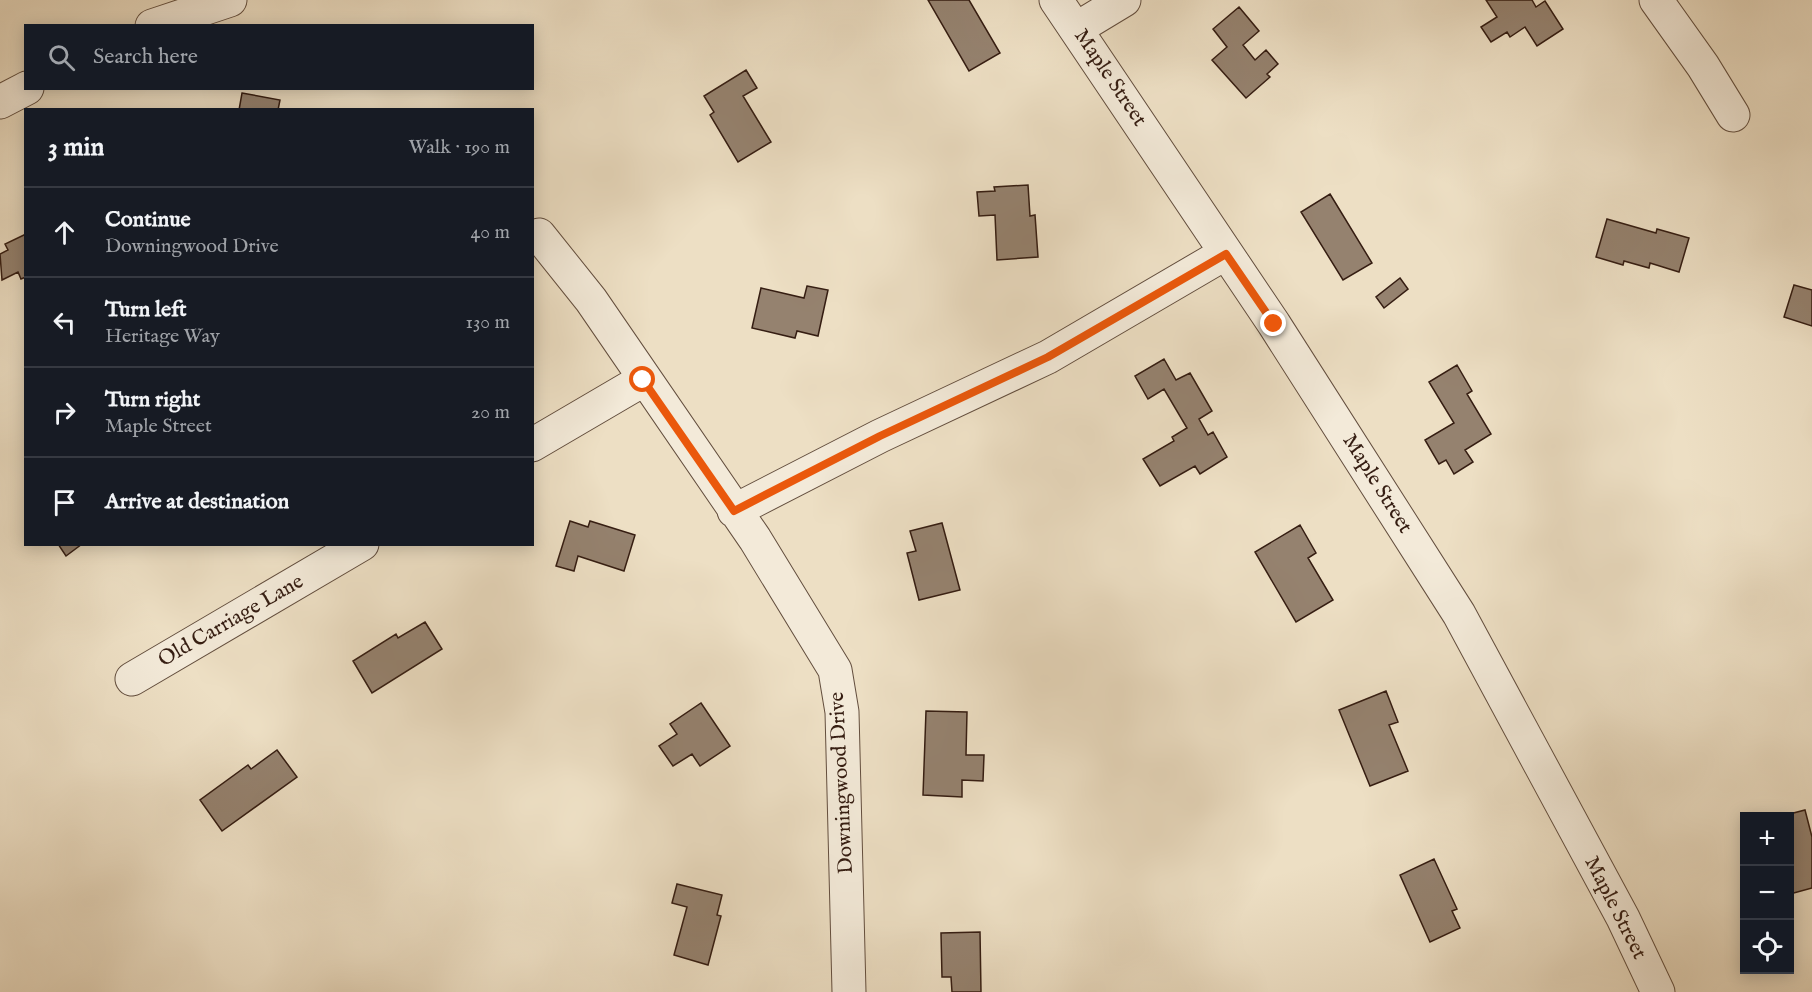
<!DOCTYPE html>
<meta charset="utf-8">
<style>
body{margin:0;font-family:"IM FELL English",serif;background:#242831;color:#f1f3f6}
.controls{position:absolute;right:18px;bottom:18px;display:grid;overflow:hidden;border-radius:0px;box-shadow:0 3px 15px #0003}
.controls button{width:54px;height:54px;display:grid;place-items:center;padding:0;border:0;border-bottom:2px solid #363941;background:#171b24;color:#f1f3f6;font:30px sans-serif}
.stop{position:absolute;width:18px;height:18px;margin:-14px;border:4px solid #ea580c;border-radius:50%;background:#fff}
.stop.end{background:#ea580c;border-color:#fff;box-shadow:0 2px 6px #0008}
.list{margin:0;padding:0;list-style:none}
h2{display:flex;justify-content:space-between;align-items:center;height:78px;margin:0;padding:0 24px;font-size:26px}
h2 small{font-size:20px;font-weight:400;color:#9ea1a6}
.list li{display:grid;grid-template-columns:39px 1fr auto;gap:18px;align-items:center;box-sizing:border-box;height:90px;padding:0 24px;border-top:2px solid #363941}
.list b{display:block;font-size:22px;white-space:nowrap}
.list p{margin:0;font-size:20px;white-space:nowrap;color:#9ea1a6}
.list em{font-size:20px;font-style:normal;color:#9ea1a6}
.icon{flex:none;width:33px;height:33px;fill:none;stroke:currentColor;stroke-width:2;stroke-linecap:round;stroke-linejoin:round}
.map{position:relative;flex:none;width:1812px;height:992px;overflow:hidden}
.search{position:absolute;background:#171b24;box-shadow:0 3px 15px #0003;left:24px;top:24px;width:510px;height:66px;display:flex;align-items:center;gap:15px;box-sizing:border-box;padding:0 21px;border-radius:0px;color:#9ea1a6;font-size:22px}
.panel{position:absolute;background:#171b24;box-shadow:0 3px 15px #0003;left:24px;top:108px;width:510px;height:438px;border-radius:0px}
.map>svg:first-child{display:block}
.building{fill:#95826f;stroke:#351d12;stroke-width:1.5}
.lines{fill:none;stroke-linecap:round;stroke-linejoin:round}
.minor-casing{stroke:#634e3e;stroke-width:35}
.minor{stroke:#f3ead9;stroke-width:33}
.route{stroke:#ea580c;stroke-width:8}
.labels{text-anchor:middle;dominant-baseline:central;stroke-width:4.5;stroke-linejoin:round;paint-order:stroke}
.street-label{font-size:21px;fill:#351d12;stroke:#f3ead9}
</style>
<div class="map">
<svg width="1812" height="992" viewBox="0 0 1812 992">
<rect width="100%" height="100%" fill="#eddfc4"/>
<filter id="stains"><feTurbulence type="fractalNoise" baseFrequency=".00333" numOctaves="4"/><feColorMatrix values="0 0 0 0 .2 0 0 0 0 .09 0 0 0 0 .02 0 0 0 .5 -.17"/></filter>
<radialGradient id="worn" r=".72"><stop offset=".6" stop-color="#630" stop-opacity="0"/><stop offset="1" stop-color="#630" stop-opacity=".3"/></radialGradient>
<path class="building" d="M928,0H969L1000,53L969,71Z
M1486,0H1532L1536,7L1545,1L1563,29L1537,46L1525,27L1510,37L1507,32L1491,42L1481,27L1497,17Z
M1239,7L1259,31L1243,45L1255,60L1266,50L1278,64L1267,74L1270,77L1246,98L1212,60L1227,47L1213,29Z
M746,70L757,88L743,96L771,142L738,162L710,115L714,112L704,96Z
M242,93L280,100L278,110H239Z
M1028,185L1030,216L1035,215L1038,257L997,260L995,215L979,216L977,192L995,191L994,187Z
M1330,194L1372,263L1343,280L1301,212Z
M1607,219L1656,233L1657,229L1689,238L1679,272L1650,263L1649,268L1624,261L1623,265L1596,257Z
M26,234V277L21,279L18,272L2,280L0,254L8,250L5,244Z
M1400,278L1408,289L1384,308L1376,297Z
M1794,285L1812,290V326L1784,317Z
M807,286L828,290L818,336L797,331L795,338L752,328L761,288L804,298Z
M1164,359L1176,380L1190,373L1212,411L1199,419L1208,435L1213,432L1227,457L1200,474L1195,466L1160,486L1143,459L1174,441L1172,437L1187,428L1164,389L1148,399L1135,376Z
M1457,365L1472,391L1467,394L1491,434L1465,450L1473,462L1454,474L1446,460L1439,464L1425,440L1454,423L1429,382Z
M570,521L588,527L590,521L635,535L624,571L578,556L574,571L556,566Z
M942,523L960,590L919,600L907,553L916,551L910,531Z
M1300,525L1316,553L1308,558L1333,600L1296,622L1255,552Z
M58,544H82L66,556Z
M425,622L442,649L372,693L353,661L396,634L398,638Z
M1386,691L1398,722L1389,725L1408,771L1370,786L1339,710Z
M701,703L730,746L700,766L692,754L673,766L659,746L677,734L670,724Z
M926,711L967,712L966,755H984L983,781L962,780V797L923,795Z
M277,750L297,777L222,831L200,800L248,765L251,769Z
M1805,810L1812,837V888L1790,894V816H1782Z
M1434,859L1457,909L1452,911L1460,928L1430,942L1400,875Z
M677,884L722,895L717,915L721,916L708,965L674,955L687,907L672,903Z
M980,932L981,992H952L951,977H942L941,933Z"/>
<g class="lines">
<defs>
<path id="minor" d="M1056,0L1274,324L1459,614L1623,918L1658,992
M1656,0L1703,66L1733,115
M152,26L230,0
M1076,29L1124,0
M0,102L27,88
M539,235L591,300L755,539L835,670L842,712L849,992
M532,445L643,380
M734,511L880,436L1048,357L1226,253
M132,679L362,544"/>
</defs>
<use href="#minor" class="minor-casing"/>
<use href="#minor" class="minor"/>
</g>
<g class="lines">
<path class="route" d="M643,380L734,511L880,436L1048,357L1226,254L1274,324"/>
</g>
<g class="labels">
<g class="street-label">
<text transform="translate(1110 78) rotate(56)">Maple Street</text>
<text transform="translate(1377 484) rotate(58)">Maple Street</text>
<text transform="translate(231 621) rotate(-30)">Old Carriage Lane</text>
<text transform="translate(842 783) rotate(-93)">Downingwood Drive</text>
<text transform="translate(1615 908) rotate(63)">Maple Street</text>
</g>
</g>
<rect width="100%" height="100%" filter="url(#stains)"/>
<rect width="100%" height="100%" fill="url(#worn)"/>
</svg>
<div class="controls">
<button>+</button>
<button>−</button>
<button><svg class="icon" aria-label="locate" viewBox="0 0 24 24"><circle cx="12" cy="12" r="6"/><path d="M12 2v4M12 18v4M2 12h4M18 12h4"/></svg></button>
</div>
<div class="stop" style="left:643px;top:380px"></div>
<div class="stop end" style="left:1274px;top:324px"></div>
<div class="search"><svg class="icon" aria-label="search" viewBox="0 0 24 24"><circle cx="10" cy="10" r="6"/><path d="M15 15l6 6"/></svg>Search here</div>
<section class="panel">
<h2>3 min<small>Walk · 190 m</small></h2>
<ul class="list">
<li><svg class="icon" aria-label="ahead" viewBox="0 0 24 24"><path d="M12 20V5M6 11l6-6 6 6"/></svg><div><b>Continue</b><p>Downingwood Drive</p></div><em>40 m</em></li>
<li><svg class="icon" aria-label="left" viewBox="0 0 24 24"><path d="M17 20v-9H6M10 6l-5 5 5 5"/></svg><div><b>Turn left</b><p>Heritage Way</p></div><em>130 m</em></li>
<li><svg class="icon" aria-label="right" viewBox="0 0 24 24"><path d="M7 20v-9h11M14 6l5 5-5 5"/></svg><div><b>Turn right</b><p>Maple Street</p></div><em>20 m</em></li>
<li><svg class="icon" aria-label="arrive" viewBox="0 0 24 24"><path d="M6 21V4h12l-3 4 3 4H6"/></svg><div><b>Arrive at destination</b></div></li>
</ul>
</section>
</div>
